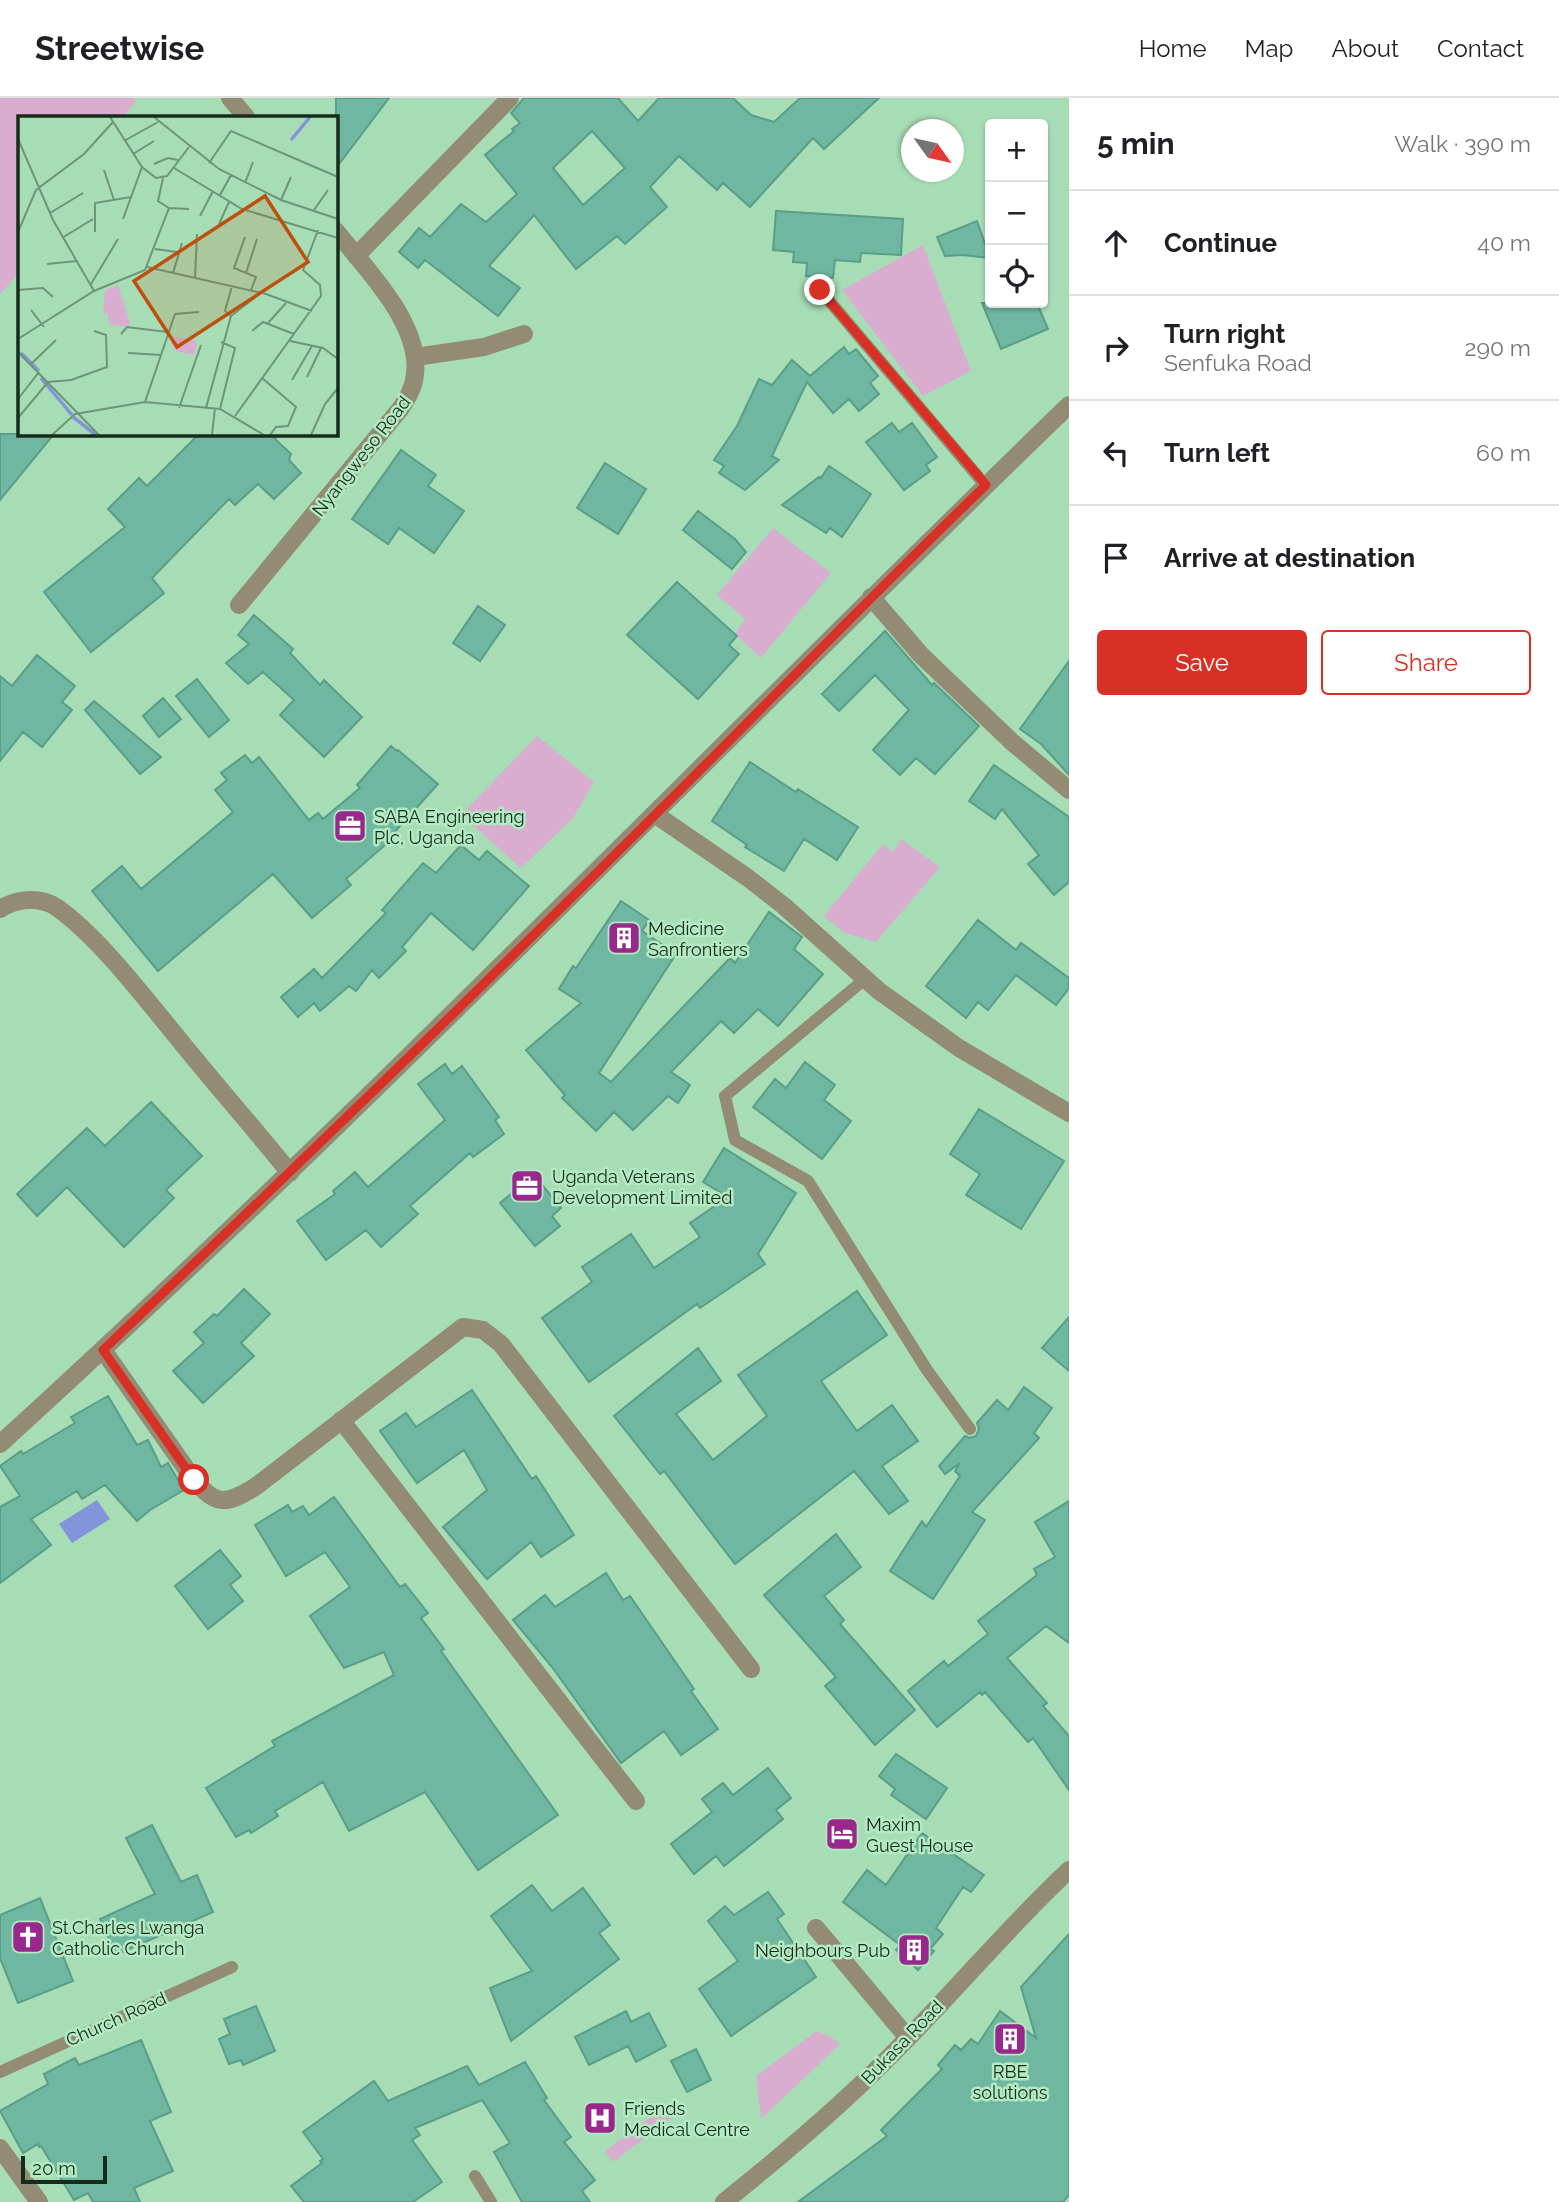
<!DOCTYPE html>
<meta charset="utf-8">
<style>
body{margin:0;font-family:Raleway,sans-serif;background:#f6f6f6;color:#202124}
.controls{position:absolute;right:21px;top:21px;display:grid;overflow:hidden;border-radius:7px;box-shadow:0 2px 5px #0004}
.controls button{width:63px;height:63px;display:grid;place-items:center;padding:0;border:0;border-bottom:2px solid #e0e0e0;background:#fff;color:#202124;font:35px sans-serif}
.compass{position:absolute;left:901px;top:21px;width:63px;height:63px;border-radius:50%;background:#fff;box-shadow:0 2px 5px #0004;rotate:123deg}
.scale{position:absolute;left:21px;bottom:18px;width:86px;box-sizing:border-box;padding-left:7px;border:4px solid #162b1c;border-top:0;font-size:19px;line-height:24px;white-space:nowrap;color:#162b1c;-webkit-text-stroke:5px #b4eac2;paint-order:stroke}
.stop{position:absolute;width:21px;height:21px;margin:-16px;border:5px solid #d93025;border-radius:50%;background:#fff}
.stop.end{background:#d93025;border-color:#fff;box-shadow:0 2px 7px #0008}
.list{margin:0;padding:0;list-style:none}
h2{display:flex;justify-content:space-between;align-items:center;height:91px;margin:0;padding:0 28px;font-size:30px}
h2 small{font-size:23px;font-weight:400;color:#757577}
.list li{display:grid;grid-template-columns:46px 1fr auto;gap:21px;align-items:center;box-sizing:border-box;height:105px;padding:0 28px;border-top:2px solid #e0e0e0}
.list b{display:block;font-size:26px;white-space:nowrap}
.list p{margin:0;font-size:23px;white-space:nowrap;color:#757577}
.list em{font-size:23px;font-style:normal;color:#757577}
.actions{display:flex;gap:14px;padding:21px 28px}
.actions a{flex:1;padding:16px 0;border:2px solid #d93025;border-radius:7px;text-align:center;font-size:24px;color:#d93025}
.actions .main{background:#d93025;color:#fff}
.icon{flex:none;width:38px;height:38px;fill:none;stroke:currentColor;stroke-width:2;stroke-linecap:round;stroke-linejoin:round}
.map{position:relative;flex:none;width:1069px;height:2104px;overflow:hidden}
header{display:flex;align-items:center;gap:42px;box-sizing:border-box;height:98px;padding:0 35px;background:#fff;border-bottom:2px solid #e0e0e0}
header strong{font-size:33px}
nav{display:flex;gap:38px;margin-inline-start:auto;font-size:24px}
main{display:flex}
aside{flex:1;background:#fff}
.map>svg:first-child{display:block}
.green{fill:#d8add0}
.water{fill:#8294da}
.building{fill:#70b7a1;stroke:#589e89;stroke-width:2;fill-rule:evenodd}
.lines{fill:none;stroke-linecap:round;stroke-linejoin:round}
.service{stroke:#938b74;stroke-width:12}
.minor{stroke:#938b74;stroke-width:18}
.tertiary{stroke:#938b74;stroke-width:18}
.route{stroke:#d93025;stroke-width:9}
.labels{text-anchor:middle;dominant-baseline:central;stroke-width:5;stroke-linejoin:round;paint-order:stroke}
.street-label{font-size:18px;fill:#162b1c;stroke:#b4eac2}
.poi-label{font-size:18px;fill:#162b1c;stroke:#b4eac2;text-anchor:start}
.inset-river{fill:none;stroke:#8294da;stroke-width:3.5}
.inset-road{fill:none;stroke:#6d9678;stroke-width:2}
.view{fill:#be500f;fill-opacity:0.15;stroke:#be500f;stroke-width:3.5}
.inset-edge{fill:none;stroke:#162b1c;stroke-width:3.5}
</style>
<header>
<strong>Streetwise</strong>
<nav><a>Home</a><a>Map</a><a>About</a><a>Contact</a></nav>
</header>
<main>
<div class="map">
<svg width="1069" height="2104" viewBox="0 0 1069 2104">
<rect width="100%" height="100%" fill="#a7ddb5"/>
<path class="green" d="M0,0H133L136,3L123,19H19V175L0,196Z
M923,147L971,273L923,298L842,192Z
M773,430L831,475L761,560L735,536L745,521L717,497Z
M537,638L594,684L573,720L521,770L461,717Z
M901,741L940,769L876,844L845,835L824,818L883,746L893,754Z
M817,1933L831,1939L840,1946L761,2021L756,1978Z
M673,2002L682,2012L613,2064L605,2053Z"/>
<path class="water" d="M97,1402L110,1421L72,1445L59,1426Z"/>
<path class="building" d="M336,0H389L336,70Z
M524,0H618L638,23L659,0H733L751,17L774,24L800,0H879L824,51L813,40L750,109L723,85L717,92L679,58L650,89L667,109L625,146L617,138L576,171L534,117L489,168L520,190L498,218L425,162L418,170L399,154L419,130L430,139L461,106L486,124L517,96L485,57L514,33L512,31L520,25L511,15ZM592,33L625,70L583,107L553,70Z
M776,113L903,121L901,157L861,155L860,164L835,162L833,180L806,178L807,165L793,164L794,154L773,152Z
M977,123L990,160L963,157L945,158L937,139Z
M982,205H1037L1048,231L1001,251Z
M844,249L849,256L856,251L878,278L870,285L879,296L859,313L849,301L833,315L807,284L772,358L779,362L745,392L719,375L724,368L714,362L737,328L759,281L772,287L792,262L810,278Z
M892,325L899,334L912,325L937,359L926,367L930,373L904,392L866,344Z
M0,336H54L0,402Z
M199,336H270L291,356L289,362L301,375L274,401L258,386L235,407L229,401L152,480L164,495L91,554L44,494L125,429L108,411L139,380L147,388Z
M401,352L436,377L428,388L464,413L434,455L399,430L388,446L352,421Z
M605,365L646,391L618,436L577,410Z
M829,368L871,396L842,439L830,430L826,435L782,407L819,379L821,380Z
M698,413L735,441L746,454L732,471L683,432Z
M677,484L737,538L729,547L739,556L698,601L627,537Z
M478,508L505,527L480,563L453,545Z
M254,517L293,551L290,555L320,587L324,582L362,619L324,659L280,617L294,602L263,574L248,586L226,565L249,546L238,537Z
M885,533L932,587L934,585L979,628L935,676L916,660L900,677L873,652L909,612L875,577L839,613L822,596Z
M37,557L75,588L62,604L72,612L42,649L23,634L0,663V578L12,588Z
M1069,563V677L1041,646L1020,631Z
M197,581L229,622L209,639L176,598Z
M163,600L181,621L159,639L143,618Z
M94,603L161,659L140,676L85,612Z
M391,648L397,653L398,652L438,686L391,738L393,740L346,781L351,787L312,820L273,776L158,873L92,793L122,768L141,791L233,714L215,692L227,682L221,675L245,657L252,665L259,659L309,722L318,715L323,721L360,690L357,687Z
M750,664L796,694L798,691L858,729L837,762L804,741L784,773L745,749L747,747L712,723Z
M994,667L1069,719V784L1054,797L1028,766L1039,757L1002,711L995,721L969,703Z
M461,747L479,762L487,753L529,788L473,852L431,815L402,849L406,853L379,880L372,872L356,893L349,888L320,913L314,905L298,919L281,899L314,871L322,880L386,815L382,812L423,765L436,775Z
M621,803L649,822L642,833L676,856L599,975L611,984L730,860L735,865L769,814L802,839L794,851L823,876L778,928L758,911L734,935L721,923L671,974L690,987L678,1005L668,998L633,1032L614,1014L596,1033L562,1000L565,997L526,952L581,905L559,891L573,868L576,870Z
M978,822L1016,852L1021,845L1069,880V890L1056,907L1016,877L988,912L978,904L966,920L926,888Z
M805,964L835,987L824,1002L851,1023L822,1061L753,1009L775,981L786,990Z
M445,966L452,976L462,968L499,1019L495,1022L504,1036L473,1059L470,1055L410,1108L418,1116L381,1149L366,1132L326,1162L297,1123L335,1096L333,1093L355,1074L368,1089L445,1022L418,986Z
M151,1004L202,1058L166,1092L174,1100L124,1149L67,1089L37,1118L17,1096L87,1030L105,1048Z
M979,1011L1064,1063L1021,1131L966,1097L980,1076L950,1056Z
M724,1050L796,1095L758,1156L765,1166L700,1210L697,1206L589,1284L542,1220L592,1184L582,1169L631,1136L654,1170L700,1139L690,1125L728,1099L703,1084Z
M534,1077L561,1110L552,1118L560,1128L535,1148L500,1105Z
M244,1191L270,1216L241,1245L254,1258L203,1305L173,1273L204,1245L194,1234L214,1216L217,1218Z
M857,1193L887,1237L821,1283L857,1333L892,1307L918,1343L882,1368L908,1403L889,1416L854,1373L735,1466L664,1373L660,1376L614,1318L698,1250L721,1283L676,1316L713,1362L767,1318L738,1277Z
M1069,1219V1273L1042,1250Z
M1024,1289L1052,1310L1034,1335L1039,1340L972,1414L985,1422L933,1501L890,1473L922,1423L926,1429L960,1378L955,1373L960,1365L945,1376L939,1368L965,1338L970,1340L976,1338L979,1331L977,1325L997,1302L1008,1312Z
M472,1292L532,1381L536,1378L574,1437L541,1459L531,1444L487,1481L443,1429L487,1392L464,1352L417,1385L380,1333L406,1315L416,1329Z
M108,1298L137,1347L148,1342L161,1369L168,1365L184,1392L150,1412L137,1423L105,1387L82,1401L77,1393L31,1421L51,1447L0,1485V1409L20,1398L0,1368L21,1353L23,1356L75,1325L71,1319Z
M334,1399L400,1489L405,1486L428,1515L421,1520L444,1551L441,1553L558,1717L478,1772L425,1694L349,1733L323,1684L275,1713L278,1718L251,1735L249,1732L236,1739L206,1690L275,1648L272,1643L394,1577L384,1554L344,1570L310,1518L350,1489L325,1454L286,1478L255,1427L288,1407L292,1414L303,1408L309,1417Z
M1069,1403V1545L1046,1528L1007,1560L1047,1605L1043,1608L1069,1638V1692L1033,1640L1028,1644L985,1594L982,1597L980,1594L937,1629L908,1593L944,1563L948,1568L988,1536L978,1523L1037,1477L1034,1471L1055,1459L1035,1424Z
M836,1436L861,1469L824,1498L844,1522L840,1526L915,1612L875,1647L825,1588L836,1579L764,1497Z
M220,1452L241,1478L230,1487L243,1503L208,1531L175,1488Z
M606,1475L623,1502L630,1498L694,1591L691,1593L718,1631L681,1657L664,1633L621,1665L552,1569L513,1522L545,1497L555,1509Z
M896,1656L947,1690L926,1721L891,1697L895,1691L879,1678Z
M768,1670L791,1700L776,1712L783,1721L724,1768L716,1758L694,1776L671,1746L712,1714L702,1701L723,1685L733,1697Z
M152,1727L181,1784L197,1777L213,1814L116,1857L100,1821L155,1796L126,1740Z
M922,1735L984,1777L971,1794L963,1789L936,1830L943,1836L930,1851L934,1853L918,1872L896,1852L900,1847L843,1804L867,1772L886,1787Z
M532,1787L552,1813L583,1790L610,1827L599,1835L619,1861L511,1943L490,1890L532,1873L491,1818Z
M768,1794L784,1816L777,1821L816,1879L731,1938L699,1891L738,1863L708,1823L725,1808L734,1817Z
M40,1800L73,1883L18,1905L0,1860V1817Z
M1069,1836V2097L1063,2104H798L887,2038L881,2032L942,1971L938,1967L955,1947L961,1952L971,1941L978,1946L1000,1913L1036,1940L1021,1889Z
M256,1908L275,1953L243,1967L241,1962L229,1966L219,1941L230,1936L224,1921Z
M626,1913L631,1924L649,1915L666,1948L636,1964L628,1948L589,1967L575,1939Z
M141,1942L171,2014L150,2023L173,2073L134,2090L140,2104H93L88,2095L74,2102L41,2048L39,2049L38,2046L23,2055L0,2013L48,1986L44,1976L75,1960L79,1967Z
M696,1951L711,1982L687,1994L671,1963Z
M525,1964L547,2000L544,2002L571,2039L564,2044L595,2082L582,2093L590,2104H522L494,2054L510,2045L482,2002L415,2030L420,2037L412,2042L442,2084L413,2104H304L291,2088L322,2065L320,2063L323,2061L303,2034L374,1983L388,2003L467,1968L479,1987Z"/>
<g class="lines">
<path class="service" d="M820,192L986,388
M865,881L725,998L735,1042L808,1083L927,1272L970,1331
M0,1974L232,1869
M475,2078L491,2104"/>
<path class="minor" d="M230,0L246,19
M356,158L510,0
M415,259L484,249L524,236
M871,499L921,557L1011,643L1069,692
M239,507L401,310C408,299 414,289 415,276C421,225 365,170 336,133
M656,717L748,780L784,808L879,893L959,950L1069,1015
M0,811C16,801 39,798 56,809C98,838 144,899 177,939C214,985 253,1029 290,1075
M103,1252L194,1382C217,1409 227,1406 255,1389L463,1229L483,1232L501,1246L751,1571
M341,1322L636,1703
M0,1346C368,1011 712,652 1069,307
M816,1830L908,1940
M0,2050L39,2104"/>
<path class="tertiary" d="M724,2104C788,2053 850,2000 907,1941C962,1885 1012,1825 1069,1772"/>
</g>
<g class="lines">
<path class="route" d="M194,1382L103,1252C290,1075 474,897 656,716C766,607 874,495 986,387L820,192"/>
</g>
<defs>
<symbol id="office-square" viewBox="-11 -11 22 22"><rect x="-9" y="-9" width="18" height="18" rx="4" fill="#96298b" stroke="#b4eac2"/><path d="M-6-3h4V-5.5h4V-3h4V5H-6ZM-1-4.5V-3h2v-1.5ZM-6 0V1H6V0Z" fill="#fff"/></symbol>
<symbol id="building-square" viewBox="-11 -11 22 22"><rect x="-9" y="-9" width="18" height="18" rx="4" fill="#96298b" stroke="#b4eac2"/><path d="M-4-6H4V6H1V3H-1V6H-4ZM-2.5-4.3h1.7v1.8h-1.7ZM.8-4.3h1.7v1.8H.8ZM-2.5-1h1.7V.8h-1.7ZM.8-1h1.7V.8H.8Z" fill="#fff"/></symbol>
<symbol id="hotel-square" viewBox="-11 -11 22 22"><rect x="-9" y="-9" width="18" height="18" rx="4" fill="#96298b" stroke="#b4eac2"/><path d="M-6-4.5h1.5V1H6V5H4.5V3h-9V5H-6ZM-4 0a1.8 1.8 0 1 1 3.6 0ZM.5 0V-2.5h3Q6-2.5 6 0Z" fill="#fff"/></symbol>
<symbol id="church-square" viewBox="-11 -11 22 22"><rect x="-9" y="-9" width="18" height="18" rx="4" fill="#96298b" stroke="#b4eac2"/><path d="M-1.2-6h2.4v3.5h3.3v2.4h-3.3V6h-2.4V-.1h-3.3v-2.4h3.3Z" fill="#fff"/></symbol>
<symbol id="hospital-square" viewBox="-11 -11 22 22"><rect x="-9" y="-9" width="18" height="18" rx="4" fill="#96298b" stroke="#b4eac2"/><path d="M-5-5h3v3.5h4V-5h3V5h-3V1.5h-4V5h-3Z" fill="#fff"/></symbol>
</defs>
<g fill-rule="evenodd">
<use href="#office-square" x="331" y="709" width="38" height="38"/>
<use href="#building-square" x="605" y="821" width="38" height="38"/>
<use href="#office-square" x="508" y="1069" width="38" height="38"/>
<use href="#hotel-square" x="823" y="1717" width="38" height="38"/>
<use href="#church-square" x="9" y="1820" width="38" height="38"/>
<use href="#building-square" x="895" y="1833" width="38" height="38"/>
<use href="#building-square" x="991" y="1922" width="38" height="38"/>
<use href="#hospital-square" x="581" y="2001" width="38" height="38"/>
</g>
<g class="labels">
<g class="street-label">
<text transform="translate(361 358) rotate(-52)">Nyangweso Road</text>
<text transform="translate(116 1921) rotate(-24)">Church Road</text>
<text transform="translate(902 1944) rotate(-46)">Bukasa Road</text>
</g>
<g class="poi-label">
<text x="374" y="718">SABA Engineering<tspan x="374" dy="21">Plc, Uganda</tspan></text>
<text x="648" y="830">Medicine<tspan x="648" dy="21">Sanfrontiers</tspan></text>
<text x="552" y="1078">Uganda Veterans<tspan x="552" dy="21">Development Limited</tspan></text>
<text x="866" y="1726">Maxim<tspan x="866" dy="21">Guest House</tspan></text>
<text x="52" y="1829">St.Charles Lwanga<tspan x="52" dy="21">Catholic Church</tspan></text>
<text x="890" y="1852" text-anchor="end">Neighbours Pub</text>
<text x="1010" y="1973" text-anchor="middle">RBE<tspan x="1010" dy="21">solutions</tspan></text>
<text x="624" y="2010">Friends<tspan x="624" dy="21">Medical Centre</tspan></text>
</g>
</g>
<g transform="translate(18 18)">
<rect width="320" height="320" fill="#a7ddb5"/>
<path d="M100,169L112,207L109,211L91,208L90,198H85L87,174ZM158,221L179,225L176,239L157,235L153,227Z" fill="#d8add0"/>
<path class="inset-river" d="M273,24L292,1M3,237L21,255M23,262L54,299M55,301L78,319"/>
<path class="inset-road" d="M92,1L124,51L138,62L149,60L171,31M136,1L201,53L263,84L320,103M0,23L35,104L76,175M106,25L140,6M115,38L136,25M191,47L213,15L320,61M136,48L150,42L160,44M156,52L224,93L320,122M86,54L96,84M145,62L140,85L151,92L171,93M227,67L235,46M202,79L213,59M263,84L273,61M296,94L310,74M32,97L65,77M182,100L195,75M105,103L124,51M201,108L211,86M0,116L18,74L66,38L95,6M77,116V87L113,81M227,121L216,152L238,161L233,174M44,122L75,103M137,133L159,136M29,148L59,145M129,151L248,178L294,195M155,157L164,127M228,157L239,123M177,162L179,118M73,168L100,123M0,174L25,172L35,181M13,194L26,211M213,200L207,195L214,170M250,207L268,187M234,215L245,206L276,218M103,218L109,211L149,216M0,223L76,175L127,154L151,92M272,225L305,232L320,243M0,236L81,319M110,237L144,239M13,248L38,224M289,261L303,232M244,262L278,291L270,310L258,311L252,319M274,264L294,230M0,283L21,256M127,286L157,198L181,196M161,292L183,229M188,292L213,200L243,177M202,293L217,232L203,226M217,300L303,180L302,169L285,154L300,114M0,302L30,266L53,264L89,251L88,219L76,215M34,319L57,298L127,286L202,293L246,319M194,319L197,292M293,319L307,288L320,272"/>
<path class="view" d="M247,80L290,146L159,231L116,165Z"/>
<rect width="320" height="320" class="inset-edge"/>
</g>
</svg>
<div class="controls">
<button>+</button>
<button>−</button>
<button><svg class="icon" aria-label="locate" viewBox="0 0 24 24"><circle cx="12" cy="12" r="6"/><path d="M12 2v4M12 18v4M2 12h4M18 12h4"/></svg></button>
</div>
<svg class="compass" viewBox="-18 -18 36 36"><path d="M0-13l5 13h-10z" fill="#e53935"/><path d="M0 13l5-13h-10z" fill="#757577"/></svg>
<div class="scale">20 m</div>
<div class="stop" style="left:194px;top:1382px"></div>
<div class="stop end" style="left:820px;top:192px"></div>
</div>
<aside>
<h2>5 min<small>Walk · 390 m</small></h2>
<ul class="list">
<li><svg class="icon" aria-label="ahead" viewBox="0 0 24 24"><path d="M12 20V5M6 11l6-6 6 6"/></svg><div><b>Continue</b></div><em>40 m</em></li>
<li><svg class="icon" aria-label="right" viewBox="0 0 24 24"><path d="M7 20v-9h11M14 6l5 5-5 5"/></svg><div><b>Turn right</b><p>Senfuka Road</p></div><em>290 m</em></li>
<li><svg class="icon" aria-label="left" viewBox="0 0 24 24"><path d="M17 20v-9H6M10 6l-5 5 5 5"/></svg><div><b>Turn left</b></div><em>60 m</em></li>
<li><svg class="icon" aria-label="arrive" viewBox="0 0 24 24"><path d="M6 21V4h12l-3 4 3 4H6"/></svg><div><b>Arrive at destination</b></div></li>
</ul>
<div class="actions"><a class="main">Save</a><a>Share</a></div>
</aside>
</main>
